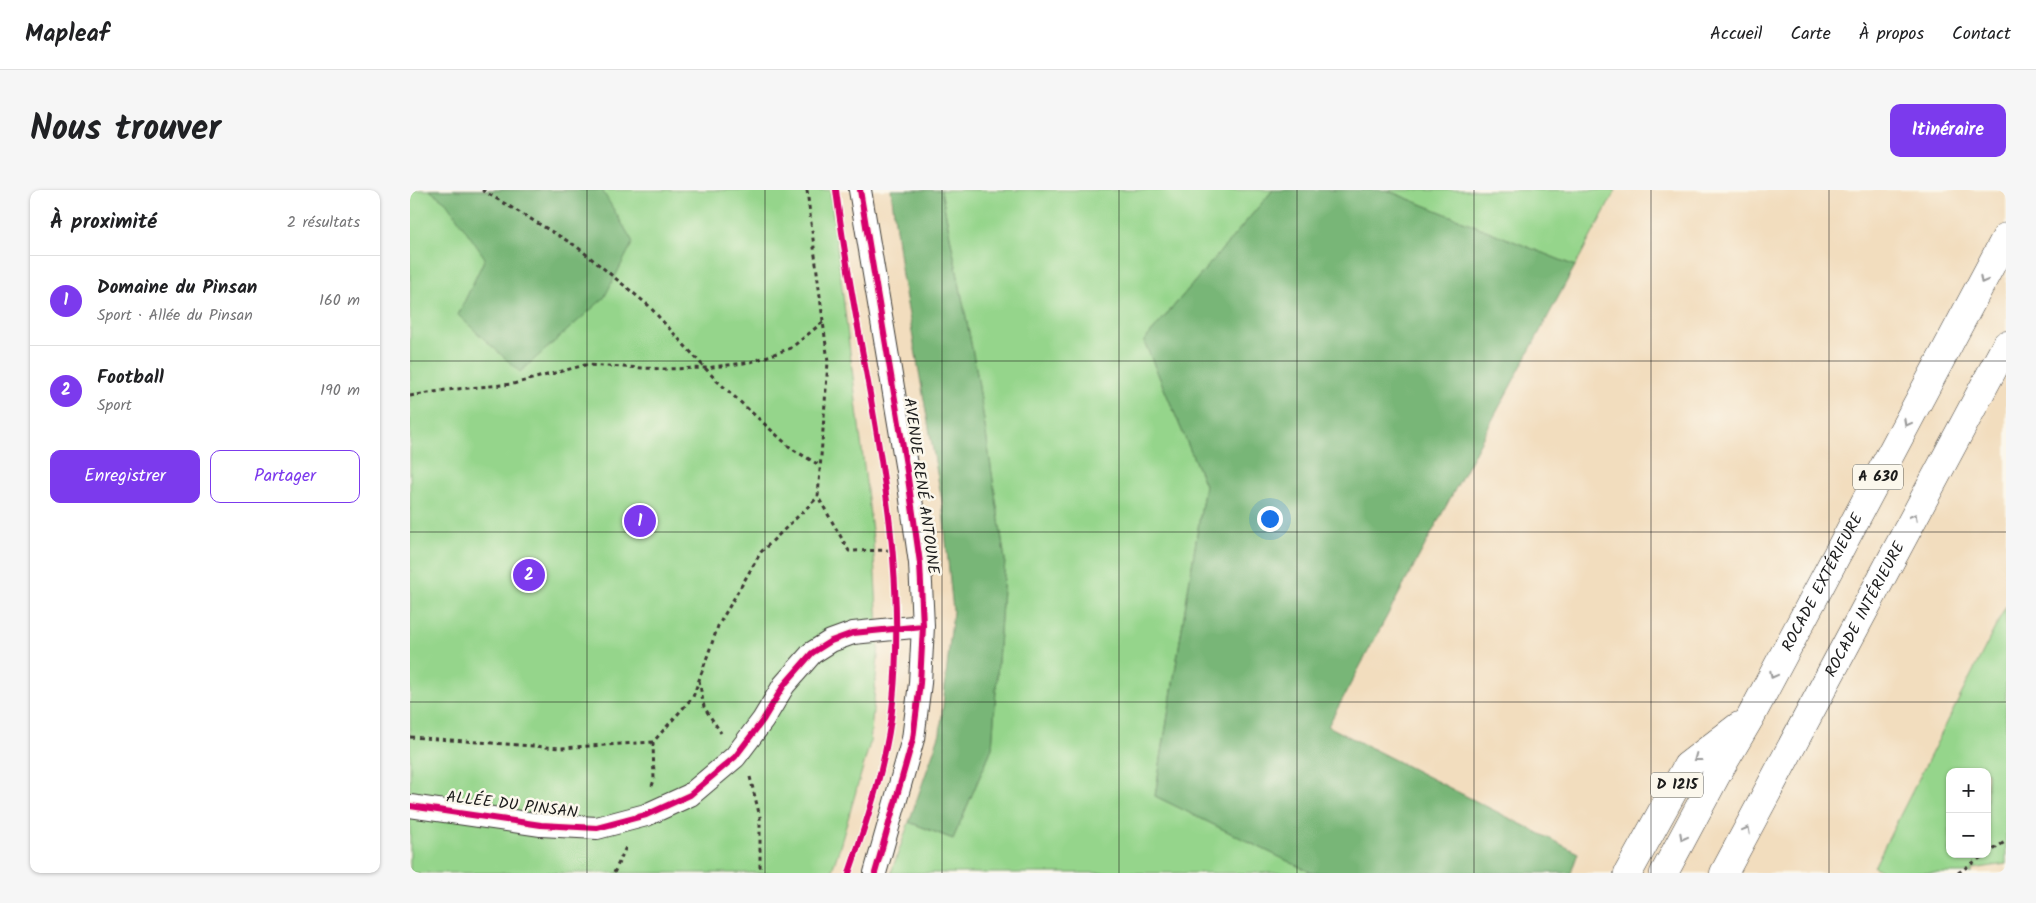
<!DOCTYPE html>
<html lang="fr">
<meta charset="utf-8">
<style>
body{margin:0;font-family:Kalam,sans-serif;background:#f6f6f6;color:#202124}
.controls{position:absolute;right:15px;bottom:15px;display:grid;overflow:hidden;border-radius:10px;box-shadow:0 1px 4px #0004}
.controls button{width:45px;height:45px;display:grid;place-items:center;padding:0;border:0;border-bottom:1px solid #e0e0e0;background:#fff;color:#202124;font:25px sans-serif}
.you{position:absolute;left:859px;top:328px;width:18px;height:18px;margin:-12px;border:4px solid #fff;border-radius:50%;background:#1a73e8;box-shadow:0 0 0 8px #1a73e833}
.badge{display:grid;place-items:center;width:32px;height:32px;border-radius:50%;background:#7c3aed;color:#fff;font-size:16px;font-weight:700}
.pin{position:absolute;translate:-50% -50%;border:2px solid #fff;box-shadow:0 1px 5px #0006}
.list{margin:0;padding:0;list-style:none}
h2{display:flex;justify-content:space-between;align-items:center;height:65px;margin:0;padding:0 20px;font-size:21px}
h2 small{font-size:16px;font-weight:400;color:#757577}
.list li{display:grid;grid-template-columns:32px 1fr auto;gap:15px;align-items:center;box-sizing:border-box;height:90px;padding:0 20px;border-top:1px solid #e0e0e0}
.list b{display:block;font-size:19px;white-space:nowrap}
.list p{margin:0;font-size:16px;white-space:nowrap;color:#757577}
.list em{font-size:16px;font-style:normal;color:#757577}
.actions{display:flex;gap:10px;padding:15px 20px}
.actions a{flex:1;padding:11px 0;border:1px solid #7c3aed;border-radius:10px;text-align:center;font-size:18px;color:#7c3aed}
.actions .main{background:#7c3aed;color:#fff}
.map{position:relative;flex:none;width:1596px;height:683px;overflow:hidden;border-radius:10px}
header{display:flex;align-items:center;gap:30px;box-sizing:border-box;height:70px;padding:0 25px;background:#fff;border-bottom:1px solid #e0e0e0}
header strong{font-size:24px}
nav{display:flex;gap:28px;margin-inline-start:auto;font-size:18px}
.intro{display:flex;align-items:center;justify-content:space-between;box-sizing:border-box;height:120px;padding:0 30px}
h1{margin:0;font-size:35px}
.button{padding:12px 22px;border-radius:10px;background:#7c3aed;color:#fff;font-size:18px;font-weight:700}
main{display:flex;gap:30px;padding:0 30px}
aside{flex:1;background:#fff;border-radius:10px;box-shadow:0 1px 4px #0004}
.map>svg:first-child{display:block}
.green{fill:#95d58b;stroke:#587854;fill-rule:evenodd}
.forest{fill:#78b677;stroke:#4a694a}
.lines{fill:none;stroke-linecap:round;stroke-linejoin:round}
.minor-casing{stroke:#3c3934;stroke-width:24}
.motorway-casing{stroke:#3c3934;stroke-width:29}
.path{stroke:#3c3934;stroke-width:3;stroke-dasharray:4 4;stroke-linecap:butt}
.minor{stroke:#fff;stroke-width:22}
.motorway{stroke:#fff;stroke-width:28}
.cycleway-casing{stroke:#fbf7ec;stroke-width:9}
.cycleway{stroke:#d6006c;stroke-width:6}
.oneway{stroke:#999}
.grid{fill:none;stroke:#1c1c1c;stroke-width:1;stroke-opacity:0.55}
.labels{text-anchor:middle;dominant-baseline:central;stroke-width:5;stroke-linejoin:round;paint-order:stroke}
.shield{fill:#fbf7ec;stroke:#5f5e5a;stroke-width:1}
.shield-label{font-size:15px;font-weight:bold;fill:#1c1c1c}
.street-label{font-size:16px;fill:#1c1c1c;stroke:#fbf7ec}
</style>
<header>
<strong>Mapleaf</strong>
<nav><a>Accueil</a><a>Carte</a><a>À propos</a><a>Contact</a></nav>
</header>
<div class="intro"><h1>Nous trouver</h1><a class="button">Itinéraire</a></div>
<main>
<aside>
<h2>À proximité<small>2 résultats</small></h2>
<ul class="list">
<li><span class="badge">1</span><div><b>Domaine du Pinsan</b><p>Sport · Allée du Pinsan</p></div><em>160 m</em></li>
<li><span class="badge">2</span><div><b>Football</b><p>Sport</p></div><em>190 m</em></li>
</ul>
<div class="actions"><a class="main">Enregistrer</a><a>Partager</a></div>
</aside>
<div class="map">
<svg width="1596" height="683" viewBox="0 0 1596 683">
<rect width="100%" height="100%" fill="#fbf7ec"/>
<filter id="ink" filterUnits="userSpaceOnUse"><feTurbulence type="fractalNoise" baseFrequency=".02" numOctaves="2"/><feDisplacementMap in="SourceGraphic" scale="10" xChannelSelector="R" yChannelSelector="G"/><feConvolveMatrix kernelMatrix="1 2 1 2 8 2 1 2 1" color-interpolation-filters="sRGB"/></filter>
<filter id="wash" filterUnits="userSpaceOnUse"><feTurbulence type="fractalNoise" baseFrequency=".0096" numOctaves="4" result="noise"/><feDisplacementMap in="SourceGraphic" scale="20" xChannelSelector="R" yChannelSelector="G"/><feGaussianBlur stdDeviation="1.12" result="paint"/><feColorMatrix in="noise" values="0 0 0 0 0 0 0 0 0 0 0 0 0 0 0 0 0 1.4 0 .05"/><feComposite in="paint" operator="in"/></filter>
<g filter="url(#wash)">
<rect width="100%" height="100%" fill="#f2ddbe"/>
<path class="green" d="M0,0H420L463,349L469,455L460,553L429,660L421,683H0Z
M531,0H863L734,151L795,295L745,606L902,683H481L499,632L543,649L582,558L595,370L567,184Z
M976,0H1206L1165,76Z
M1596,416V674L1562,679V683H1479L1464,677ZM1540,582H1577V664H1540Z"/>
<path class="forest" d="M19,0H192L223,52L194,108L110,182L48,125L75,68L36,12Z
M481,0H531L567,184L595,370L582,558L543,649L499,632L530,543L543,421L532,311L492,86Z
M863,0H976L1165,76L918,536L1168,663L1161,683H902L745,606L795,295L734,151Z"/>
</g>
<g filter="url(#ink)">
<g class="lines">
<defs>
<path id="minor" d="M450,0L497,281L510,373L513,436L510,493L503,549L465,683
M0,616L131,635L187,638L236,625L280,605L325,567L353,530L374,495L402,463L421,451L443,443L513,436"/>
<g id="motorway">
<path d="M1218,683L1277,576L1329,536"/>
<path id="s1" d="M1254,683L1307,584L1340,528L1596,47"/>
<path id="s2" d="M1314,683L1596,155"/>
</g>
</defs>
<use href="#minor" class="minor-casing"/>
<use href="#motorway" class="motorway-casing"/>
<path class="path" d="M72,0L166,56L238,115L305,189L382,259L411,276
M397,0L418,172L408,307L439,361L483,360
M0,206L36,200L103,194L175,175L253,179L296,178L341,172L381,158L413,132
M289,490L294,517L311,543
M0,547L150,558L243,552L283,507L308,436L351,362L408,307
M340,587L350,627V683
M242,596L244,590L243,552
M1577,664L1596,651
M204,683L216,657
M1548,683L1576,664"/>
<use href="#minor" class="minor"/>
<use href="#motorway" class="motorway"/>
<defs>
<path id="cycleway" d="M426,0C447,170 500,338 483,511C478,569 458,628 439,683
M450,0L497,281L510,373L513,436L510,493L503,549L465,683
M0,616L131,635L187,638L236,625L280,605L325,567L353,530L374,495L402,463L421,451L443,443L513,436"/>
</defs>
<use href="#cycleway" class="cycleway-casing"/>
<use href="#cycleway" class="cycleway"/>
</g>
<defs><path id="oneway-chevron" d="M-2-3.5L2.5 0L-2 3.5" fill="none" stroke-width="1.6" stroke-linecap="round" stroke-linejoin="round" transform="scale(1.25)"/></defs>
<g class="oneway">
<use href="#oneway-chevron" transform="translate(1573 90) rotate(118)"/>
<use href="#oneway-chevron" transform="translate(1497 233) rotate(118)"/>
<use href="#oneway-chevron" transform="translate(1504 327) rotate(-62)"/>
<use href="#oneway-chevron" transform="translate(1363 485) rotate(118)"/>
<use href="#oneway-chevron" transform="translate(1287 568) rotate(143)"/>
<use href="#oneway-chevron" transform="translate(1337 640) rotate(-62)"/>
<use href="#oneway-chevron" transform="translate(1273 647) rotate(118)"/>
</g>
</g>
<path class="grid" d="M177,0V683M355,0V683M532,0V683M709,0V683M887,0V683M1064,0V683M1241,0V683M1419,0V683M0,171H1596M0,342H1596M0,512H1596"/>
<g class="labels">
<g class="shield">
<rect x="1443" y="274.5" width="50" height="25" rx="4"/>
<rect x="1241" y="582.5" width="52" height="25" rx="4"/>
</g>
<g class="shield-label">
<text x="1468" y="287">A 630</text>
<text x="1267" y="595">D 1215</text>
</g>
<g class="street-label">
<text transform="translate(511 296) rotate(82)">AVENUE RENÉ ANTOUNE</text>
<text stroke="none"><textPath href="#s1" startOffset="331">ROCADE EXTÉRIEURE</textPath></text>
<text stroke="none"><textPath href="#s2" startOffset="299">ROCADE INTÉRIEURE</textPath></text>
<text transform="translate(102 615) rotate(7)">ALLÉE DU PINSAN</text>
</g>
</g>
</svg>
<div class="controls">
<button>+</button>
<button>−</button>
</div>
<div class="you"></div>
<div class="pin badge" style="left:230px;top:331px">1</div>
<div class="pin badge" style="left:119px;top:385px">2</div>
</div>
</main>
